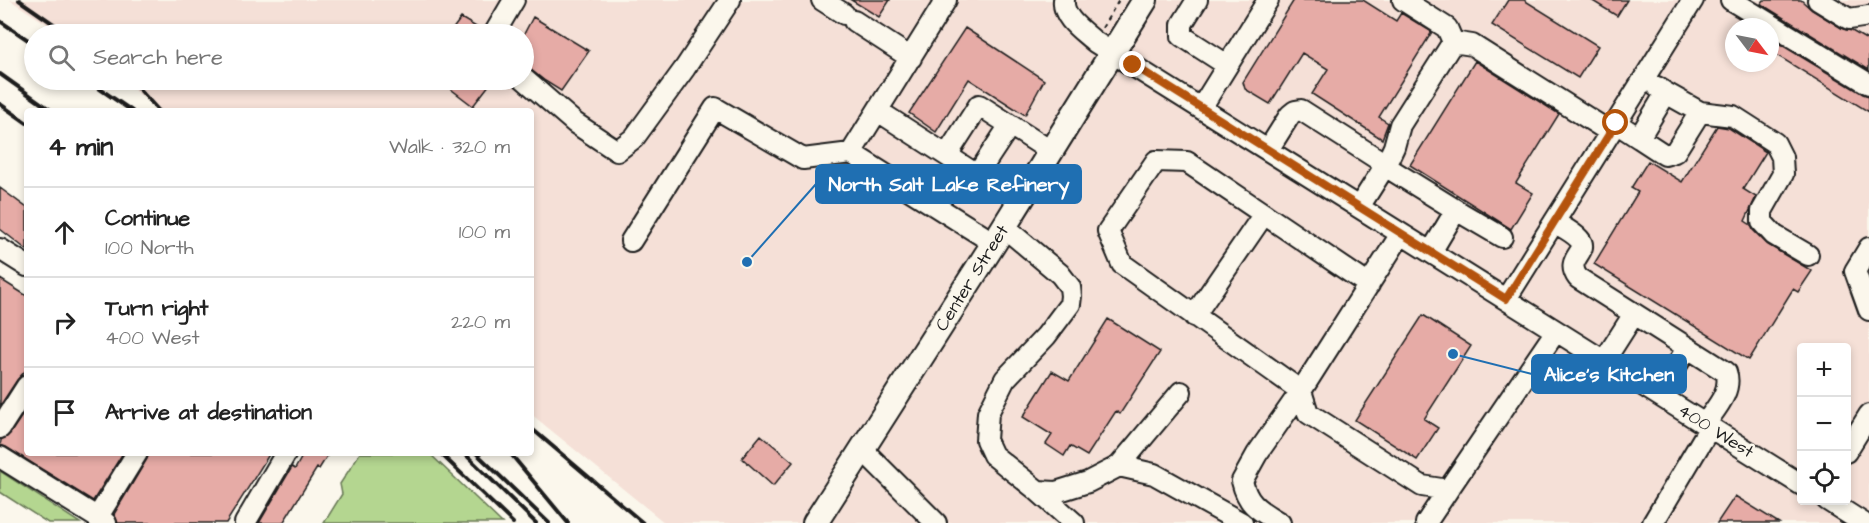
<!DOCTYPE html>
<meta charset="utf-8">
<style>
body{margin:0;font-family:"Architects Daughter",sans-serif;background:#f6f6f6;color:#222}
.controls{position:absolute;right:18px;bottom:18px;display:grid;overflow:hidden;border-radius:6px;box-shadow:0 3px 9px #0003}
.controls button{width:54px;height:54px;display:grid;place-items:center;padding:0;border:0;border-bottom:2px solid #e0e0e0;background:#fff;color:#222;font:30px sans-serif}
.compass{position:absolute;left:1725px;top:18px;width:54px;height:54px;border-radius:50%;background:#fff;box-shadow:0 3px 9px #0003;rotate:122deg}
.stop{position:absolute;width:18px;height:18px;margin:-14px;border:4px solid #b45309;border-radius:50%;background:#fff}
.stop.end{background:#b45309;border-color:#fff;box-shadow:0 2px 6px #0008}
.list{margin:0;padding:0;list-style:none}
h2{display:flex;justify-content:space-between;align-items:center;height:78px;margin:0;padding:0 24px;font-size:26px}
h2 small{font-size:20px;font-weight:400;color:#767676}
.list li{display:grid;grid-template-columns:39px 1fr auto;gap:18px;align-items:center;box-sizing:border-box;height:90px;padding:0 24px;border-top:2px solid #e0e0e0}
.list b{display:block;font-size:22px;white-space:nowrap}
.list p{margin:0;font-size:20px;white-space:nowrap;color:#767676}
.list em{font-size:20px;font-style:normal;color:#767676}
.icon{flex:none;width:33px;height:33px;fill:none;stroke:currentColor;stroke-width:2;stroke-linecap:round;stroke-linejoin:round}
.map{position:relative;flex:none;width:1869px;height:523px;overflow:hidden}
.search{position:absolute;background:#fff;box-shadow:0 3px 9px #0003;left:24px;top:24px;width:510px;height:66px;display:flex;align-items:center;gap:15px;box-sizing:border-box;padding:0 21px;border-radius:33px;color:#767676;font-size:22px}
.panel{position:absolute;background:#fff;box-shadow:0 3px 9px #0003;left:24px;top:108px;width:510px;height:348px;border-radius:6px}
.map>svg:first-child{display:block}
.built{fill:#f5e0d7;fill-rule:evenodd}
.green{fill:#b4d690;stroke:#687956;stroke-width:1.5}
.building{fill:#e6aba6;stroke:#1c1c1c;stroke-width:1.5}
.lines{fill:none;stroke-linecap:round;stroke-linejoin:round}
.minor-casing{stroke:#1c1c1c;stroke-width:24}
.major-casing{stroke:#1c1c1c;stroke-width:28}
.path{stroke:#1c1c1c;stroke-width:2;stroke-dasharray:4.5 4.5;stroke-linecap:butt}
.minor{stroke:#fbf7ec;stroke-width:20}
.major{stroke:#fbf7ec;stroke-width:24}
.rail{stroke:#1c1c1c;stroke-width:4}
.route{stroke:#b45309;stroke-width:8}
.labels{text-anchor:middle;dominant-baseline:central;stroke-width:5;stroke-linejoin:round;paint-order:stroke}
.street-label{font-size:18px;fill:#1c1c1c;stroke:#fbf7ec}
.leader{fill:none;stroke:#1f6fb2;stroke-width:2}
.callout-dot{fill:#1f6fb2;stroke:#fbf7ec;stroke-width:2}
.callout{fill:#1f6fb2;stroke:#1f6fb2;stroke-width:2}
.callout-label{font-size:20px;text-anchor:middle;font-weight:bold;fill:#fff}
</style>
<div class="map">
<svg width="1869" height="523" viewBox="0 0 1869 523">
<rect width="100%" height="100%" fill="#fbf7ec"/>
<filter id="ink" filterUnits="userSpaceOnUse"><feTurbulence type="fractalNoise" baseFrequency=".0167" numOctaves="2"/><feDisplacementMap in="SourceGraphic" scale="12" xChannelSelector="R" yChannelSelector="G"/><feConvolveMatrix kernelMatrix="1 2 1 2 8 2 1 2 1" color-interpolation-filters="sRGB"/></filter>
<g filter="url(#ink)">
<path class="built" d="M10,0H1869V523H665L531,414V111H160L122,80H524V34H62ZM1734,27H1770V63H1734ZM1802,348H1846V500H1802Z"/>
<path class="green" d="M360,453H429L502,523H324L342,494L340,484Z
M0,471L80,523H48L0,492Z"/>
<path class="building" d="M851,0H890L879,17Z
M1294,0H1363L1396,21L1401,13L1432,32L1379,117L1388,123L1382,139L1312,94L1328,69L1302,53L1270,104L1245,89L1243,82Z
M1508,0H1524L1598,46L1578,78L1492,25Z
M1591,0H1627L1617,16Z
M1764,0H1801L1812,10L1843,29L1852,31L1869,41V70L1761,4Z
M533,17L589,51L561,91L545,81L531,70L524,67V34Z
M461,18L483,31L482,34H449Z
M965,28L1044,80L1025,115L969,79L936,132L909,113Z
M1770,38L1863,94L1869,96V112L1770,51Z
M1475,61L1559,114L1516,183L1533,193L1511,229L1410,165Z
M439,80H493L473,106Z
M1717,126L1729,128L1766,152L1743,189L1756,197L1745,221L1751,225L1753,230L1768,245L1812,271L1798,292L1793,289L1749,360L1594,264L1638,192L1631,188L1648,161L1682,182Z
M0,188L27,208V250L0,229Z
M0,279L27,296V369L17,380L0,406Z
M1423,315L1471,346L1424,419L1438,428L1417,460L1355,420Z
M1108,319L1160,352L1120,414L1116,411L1087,456L1070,446L1064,456L1046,444L1052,435L1023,417L1052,371L1069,381Z
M27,408V453H123L93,501L6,447L0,445L1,440L10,434Z
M761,435L793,462L773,486L742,458Z
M149,453H270L226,523H118L114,514L147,459Z
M304,453H329L319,469L317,468L283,523H259L292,467L295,469Z
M1735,496L1779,523H1717Z"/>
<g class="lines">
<defs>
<path id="minor" d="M822,0L844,14
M946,0L851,153L994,243
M1064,0C1062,18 1083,31 1095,42L1802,485
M1197,0L1182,24V36L1227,65
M1403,0L1447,28L1453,42
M1731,0L1869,84
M1818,0L1849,19L1869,16
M854,21L911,58
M494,34L514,0
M524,79L575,123L617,151L634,138L685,68L730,0
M1666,93L1700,112L1733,116L1775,143L1782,157L1783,174L1762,211V222L1774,235L1808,255
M1201,108L1268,0
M878,111L977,175L1010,125L1052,152
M1616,123L1639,138L1666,93L1657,87
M1639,138L1665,155L1675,152L1700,112
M1268,150L1290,115L1295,111L1301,110L1376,158L1385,166L1359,207
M947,155L979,105L1010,125
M1456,210L1385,166L1394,147L1400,125L1453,42L1472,45L1610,132
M1554,222C1562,227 1573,232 1579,239C1591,252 1563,258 1578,278L1726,372C1733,391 1715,409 1705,424
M1004,227L1060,274L1070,287L1071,296L1070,304L1046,336L1005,379L988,413L986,440L993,455L1038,491L1056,492L1088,482L1119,466L1181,392
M631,241L715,108L803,159L851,153
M1869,248L1855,271L1869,310
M0,249L27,266
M1431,252L1456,210L1502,237
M1369,285L1187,162L1156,161L1108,231L1122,264L1301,391L1308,413L1422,486L1448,490L1556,331
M1506,299L1693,0
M1194,316L1264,214
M1604,361L1634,314
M1659,395L1687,348
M0,428L27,386
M862,449L936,523
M1846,452L1869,415
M0,457L106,523
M1119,466L1154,474L1242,523
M1038,491L1074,523
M1827,500L1863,523
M97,518L137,453
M245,523L286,453
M1280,523C1259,510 1248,506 1242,481L1257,454L1301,391L1401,234
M1426,523L1448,490
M1653,523L1710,427"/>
<path id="major" d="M815,523L994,243L1145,0"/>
</defs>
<use href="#minor" class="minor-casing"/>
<use href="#major" class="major-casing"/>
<path class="path" d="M1102,28L1119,0"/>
<use href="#minor" class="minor"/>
<use href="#major" class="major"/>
<path class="rail" d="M19,0L68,34
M0,21L34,44
M0,74L52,111
M87,80L132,111
M131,80L159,111
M0,104L27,123
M531,428L643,523
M440,453L513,523
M464,453L536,523
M476,453L549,523
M510,453L568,523"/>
</g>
</g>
<g class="lines" filter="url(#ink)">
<path class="route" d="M1133,65L1506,299L1616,123"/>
</g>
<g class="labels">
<g class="street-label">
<text transform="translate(972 278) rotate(-58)">Center Street</text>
<text transform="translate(1716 431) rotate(32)">400 West</text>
</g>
</g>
<path class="leader" d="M747 262L816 184M1453 354L1532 374"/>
<g class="callout-dot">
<circle cx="747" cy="262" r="6"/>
<circle cx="1453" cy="354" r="6"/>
</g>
<g class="callout">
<rect x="816" y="165" width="265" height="38" rx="6"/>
<rect x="1532" y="355" width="154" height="38" rx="6"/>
</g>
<g class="callout-label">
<text x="949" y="191">North Salt Lake Refinery</text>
<text x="1609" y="381">Alice's Kitchen</text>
</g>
</svg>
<div class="controls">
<button>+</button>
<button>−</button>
<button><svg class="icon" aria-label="locate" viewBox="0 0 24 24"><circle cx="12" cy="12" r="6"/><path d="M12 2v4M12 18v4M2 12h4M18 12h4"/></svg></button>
</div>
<svg class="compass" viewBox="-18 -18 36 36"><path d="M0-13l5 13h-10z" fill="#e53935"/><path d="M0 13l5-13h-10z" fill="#767676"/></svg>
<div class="stop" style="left:1616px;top:123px"></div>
<div class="stop end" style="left:1133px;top:65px"></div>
<div class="search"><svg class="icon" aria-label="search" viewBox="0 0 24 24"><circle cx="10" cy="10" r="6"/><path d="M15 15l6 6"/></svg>Search here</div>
<section class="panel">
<h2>4 min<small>Walk · 320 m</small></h2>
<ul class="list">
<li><svg class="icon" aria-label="ahead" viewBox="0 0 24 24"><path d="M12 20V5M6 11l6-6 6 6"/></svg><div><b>Continue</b><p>100 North</p></div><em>100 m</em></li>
<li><svg class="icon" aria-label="right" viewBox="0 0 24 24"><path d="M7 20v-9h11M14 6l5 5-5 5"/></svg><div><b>Turn right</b><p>400 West</p></div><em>220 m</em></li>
<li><svg class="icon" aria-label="arrive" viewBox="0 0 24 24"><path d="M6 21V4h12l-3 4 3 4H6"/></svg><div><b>Arrive at destination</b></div></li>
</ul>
</section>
</div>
